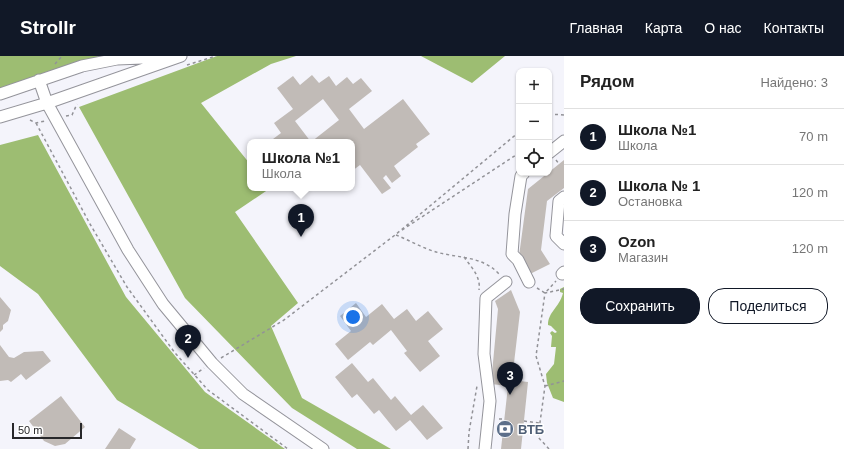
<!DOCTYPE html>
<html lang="ru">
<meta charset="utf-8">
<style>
body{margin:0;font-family:Helvetica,sans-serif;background:#f6f6f6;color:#222}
.controls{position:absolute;right:12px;top:12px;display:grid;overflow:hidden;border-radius:8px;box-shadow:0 1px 3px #0004}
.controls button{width:36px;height:36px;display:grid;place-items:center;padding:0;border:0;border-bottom:1px solid #e0e0e0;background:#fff;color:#222;font:20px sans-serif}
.scale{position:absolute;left:12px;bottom:10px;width:70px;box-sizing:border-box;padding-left:4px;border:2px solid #27272a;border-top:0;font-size:11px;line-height:14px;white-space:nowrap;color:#27272a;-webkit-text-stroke:3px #fff;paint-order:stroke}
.you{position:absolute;left:353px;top:261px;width:14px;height:14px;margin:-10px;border:3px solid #fff;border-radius:50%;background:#1a73e8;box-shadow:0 0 0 6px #1a73e833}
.badge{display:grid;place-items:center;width:26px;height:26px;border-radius:50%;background:#111827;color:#fff;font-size:13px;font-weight:700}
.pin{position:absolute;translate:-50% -33px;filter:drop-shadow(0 1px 2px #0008)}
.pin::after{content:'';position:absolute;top:21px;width:14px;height:12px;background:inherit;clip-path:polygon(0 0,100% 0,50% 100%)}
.popup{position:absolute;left:247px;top:83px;width:108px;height:52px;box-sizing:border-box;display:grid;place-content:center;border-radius:8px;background:#fff;filter:drop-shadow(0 1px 3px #0005);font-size:13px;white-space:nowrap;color:#767676}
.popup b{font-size:15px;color:#222}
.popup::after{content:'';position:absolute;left:50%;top:100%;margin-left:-8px;border:8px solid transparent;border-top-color:#fff}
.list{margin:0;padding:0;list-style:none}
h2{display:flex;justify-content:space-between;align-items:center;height:52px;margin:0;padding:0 16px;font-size:17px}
h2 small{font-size:13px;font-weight:400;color:#767676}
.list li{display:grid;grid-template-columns:26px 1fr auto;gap:12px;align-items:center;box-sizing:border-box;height:56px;padding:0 16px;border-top:1px solid #e0e0e0}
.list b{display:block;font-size:15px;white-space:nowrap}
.list p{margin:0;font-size:13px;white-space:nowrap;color:#767676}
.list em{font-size:13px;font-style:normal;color:#767676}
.actions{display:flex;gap:8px;padding:12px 16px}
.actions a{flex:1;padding:9px 0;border:1px solid #111827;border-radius:16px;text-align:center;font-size:14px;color:#111827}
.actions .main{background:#111827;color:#fff}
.icon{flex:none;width:22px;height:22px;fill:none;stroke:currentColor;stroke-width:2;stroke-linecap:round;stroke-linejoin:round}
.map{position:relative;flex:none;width:564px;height:393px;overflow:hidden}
header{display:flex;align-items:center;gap:24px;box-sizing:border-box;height:56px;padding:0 20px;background:#111827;color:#fff}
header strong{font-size:19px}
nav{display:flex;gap:22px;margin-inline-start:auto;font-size:14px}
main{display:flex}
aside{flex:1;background:#fff}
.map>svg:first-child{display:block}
.forest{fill:#9dbd72}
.building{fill:#c1bbb7;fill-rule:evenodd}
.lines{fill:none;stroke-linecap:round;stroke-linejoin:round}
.minor-casing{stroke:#94949b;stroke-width:13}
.path{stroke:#929297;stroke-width:1.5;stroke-dasharray:3 3;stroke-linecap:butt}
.minor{stroke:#fff;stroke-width:11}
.labels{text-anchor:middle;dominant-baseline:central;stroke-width:3;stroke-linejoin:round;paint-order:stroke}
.service-label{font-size:13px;font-weight:bold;fill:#4e5e75;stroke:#fff;text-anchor:start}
</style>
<header>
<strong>Strollr</strong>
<nav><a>Главная</a><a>Карта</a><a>О нас</a><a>Контакты</a></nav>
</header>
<main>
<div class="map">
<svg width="564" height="393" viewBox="0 0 564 393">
<rect width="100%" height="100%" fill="#f4f4fb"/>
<path class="forest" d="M0,0H100L0,33Z
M217,0H296L271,8L201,47L250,108V132L269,133L235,156L298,247L271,270L302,342L391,393H357L292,352L185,242L79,51Z
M421,0H505L472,27Z
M38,79L126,241L205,336L285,393H199L117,344L38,238L0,210V89Z
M564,231V346L553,342L547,327L546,318L554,308L556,291H551L552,280L550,277L552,275L555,277L557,276L551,270L548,269C548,256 559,252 563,237L560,236V233Z"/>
<path class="building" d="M312,19L319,27L329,20L336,30L347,21L353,28L361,22L372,35L349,53L364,73L403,43L430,78L416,88L418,91L394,110L401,120L392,127L386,119L383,122L391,132L382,138L360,109L352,115V86H275L273,83L281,77L274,67L293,53L277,32L293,20L300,29ZM323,43L339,64L311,86L295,65Z
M564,104V132L547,145L541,194L550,208L530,218L519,200L528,133Z
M511,234L520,256L512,324L528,326L521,393H501L508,330L491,328L498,253L495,245Z
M0,241L11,254L8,265L3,269V273L0,276Z
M356,247L366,261L382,248L394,263L407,253L416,265L428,255L443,273L428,285L440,300L420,316L404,297L407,295L391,274L373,289L370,286L348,304L335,288L351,275L340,260Z
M0,289L9,301L14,302L24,296L43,295L51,305L26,324L21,318L11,326L8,324L0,325Z
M352,307L368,326L373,322L391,344L395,340L411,359L423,349L443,372L427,384L410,364L396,375L379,354L374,358L357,338L352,342L335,321Z
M61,340L85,371L65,388L55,390L44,385L29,365Z
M119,372L136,383L130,393H105Z"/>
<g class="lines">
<defs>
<path id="minor" d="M39,24L47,47L128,194L163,248L212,307L243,338L323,393
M0,38L82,10L117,3L168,1
M0,61L47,47L181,0
M549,97L564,85
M524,117L521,120L515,158L512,198L518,204L529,226
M564,141L559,145L556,180L564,188
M562,218L564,216
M485,393L490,345L484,298L486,242L506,226"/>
</defs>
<use href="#minor" class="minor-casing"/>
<path class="path" d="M55,8L62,0
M187,9L216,0
M549,58L564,59
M66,60L72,59L77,48
M30,64L36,67L45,65
M36,67L90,168L127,231L175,297L208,334L288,393
M556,104L559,108
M402,174L519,97
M396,179C409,184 422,192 436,196C457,202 483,200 499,218
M464,201C472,212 481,221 479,234
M537,232L545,237L556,225
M221,302L284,264L395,179L519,76
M194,319L204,312
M545,330L564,325
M499,363H505
M524,365L539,367
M468,393L469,376L477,330
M549,393L538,381L545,330L536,300L545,237L564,233"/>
<use href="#minor" class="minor"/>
</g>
<defs>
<symbol id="bank-disc" viewBox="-11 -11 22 22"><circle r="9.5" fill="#5c6f8a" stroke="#fff"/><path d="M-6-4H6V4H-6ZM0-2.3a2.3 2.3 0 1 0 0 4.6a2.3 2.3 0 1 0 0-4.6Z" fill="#fff"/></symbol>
</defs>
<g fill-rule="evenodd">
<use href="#bank-disc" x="495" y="363" width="20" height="20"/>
</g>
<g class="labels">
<g class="service-label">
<text x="518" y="373">ВТБ</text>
</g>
</g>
</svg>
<div class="controls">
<button>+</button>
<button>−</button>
<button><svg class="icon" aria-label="locate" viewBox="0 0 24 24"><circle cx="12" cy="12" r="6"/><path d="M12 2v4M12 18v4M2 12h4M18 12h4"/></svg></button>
</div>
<div class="scale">50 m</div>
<div class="you"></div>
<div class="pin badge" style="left:301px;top:181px">1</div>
<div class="popup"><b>Школа №1</b>Школа</div>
<div class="pin badge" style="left:188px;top:302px">2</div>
<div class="pin badge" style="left:510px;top:339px">3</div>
</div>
<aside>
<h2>Рядом<small>Найдено: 3</small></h2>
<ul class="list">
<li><span class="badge">1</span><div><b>Школа №1</b><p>Школа</p></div><em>70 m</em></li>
<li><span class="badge">2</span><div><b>Школа № 1</b><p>Остановка</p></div><em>120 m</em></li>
<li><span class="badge">3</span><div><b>Ozon</b><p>Магазин</p></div><em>120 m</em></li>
</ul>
<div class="actions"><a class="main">Сохранить</a><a>Поделиться</a></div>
</aside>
</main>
